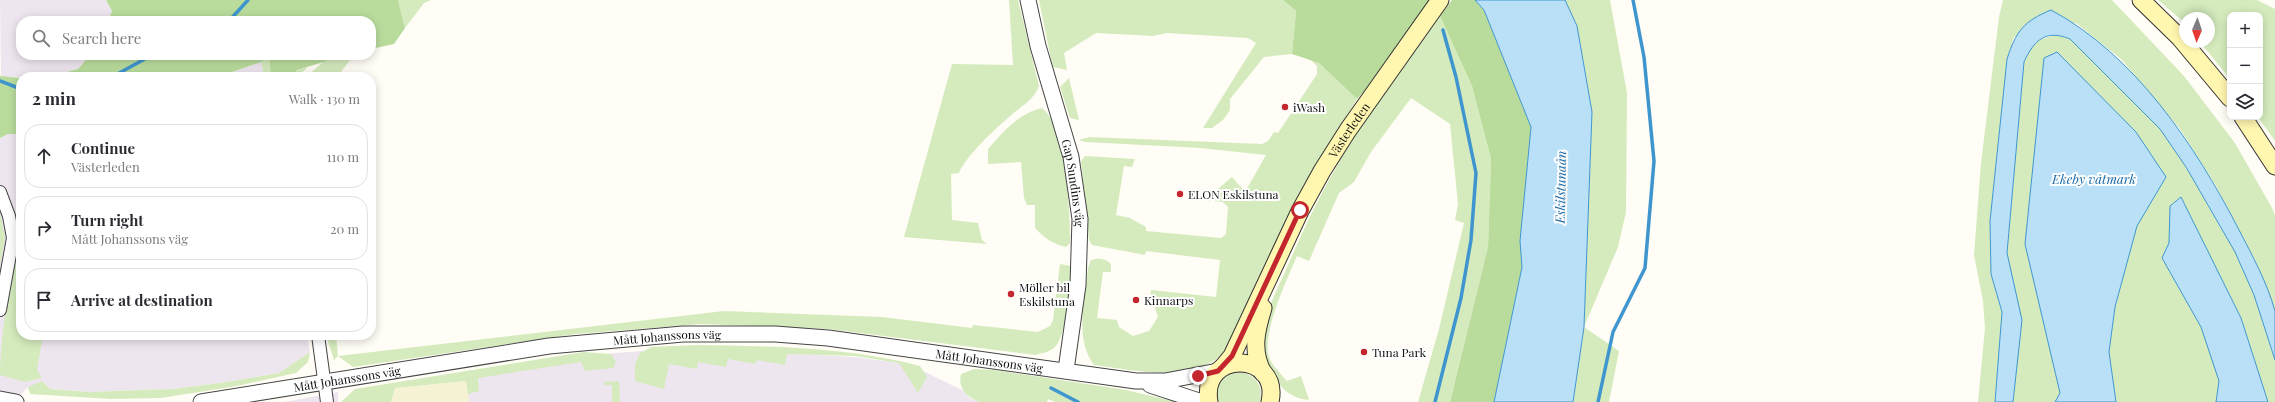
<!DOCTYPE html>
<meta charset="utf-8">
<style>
body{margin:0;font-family:"Playfair Display",serif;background:#f2f2f3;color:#2b2b33}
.controls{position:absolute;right:12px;top:12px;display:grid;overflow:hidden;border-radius:8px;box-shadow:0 2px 10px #0003}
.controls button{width:36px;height:36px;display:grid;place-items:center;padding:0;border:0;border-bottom:1px solid #e1e1e2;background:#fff;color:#2b2b33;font:20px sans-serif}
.compass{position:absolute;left:2179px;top:12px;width:36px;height:36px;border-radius:50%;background:#fff;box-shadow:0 2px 10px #0003;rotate:182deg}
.stop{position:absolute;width:12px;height:12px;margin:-9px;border:3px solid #c4262e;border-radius:50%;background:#fff}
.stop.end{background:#c4262e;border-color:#fff;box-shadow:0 1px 4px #0008}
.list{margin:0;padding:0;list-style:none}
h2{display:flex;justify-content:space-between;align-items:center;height:52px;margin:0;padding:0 16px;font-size:17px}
h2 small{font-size:13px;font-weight:400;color:#7c7c81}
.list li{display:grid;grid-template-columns:26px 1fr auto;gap:12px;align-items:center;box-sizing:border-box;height:64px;margin:0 8px 8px;padding:0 8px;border:1px solid #e1e1e2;border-radius:16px}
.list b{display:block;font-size:15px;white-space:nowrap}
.list p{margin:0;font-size:13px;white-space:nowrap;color:#7c7c81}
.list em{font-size:13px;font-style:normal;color:#7c7c81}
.icon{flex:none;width:22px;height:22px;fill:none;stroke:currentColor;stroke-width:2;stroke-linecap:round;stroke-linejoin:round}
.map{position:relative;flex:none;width:2275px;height:402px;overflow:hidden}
.search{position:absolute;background:#fff;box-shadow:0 2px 10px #0003;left:16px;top:16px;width:360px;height:44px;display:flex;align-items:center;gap:10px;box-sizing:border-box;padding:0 14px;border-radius:16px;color:#7c7c81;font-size:15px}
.panel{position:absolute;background:#fff;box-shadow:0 2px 10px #0003;left:16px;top:72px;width:360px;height:268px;border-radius:16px}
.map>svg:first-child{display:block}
.industrial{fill:#eee6ef}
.farmland{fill:#f6f3d4}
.green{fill:#d5ebbd}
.forest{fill:#b9dc9c}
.water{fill:#b9e0f7;stroke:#3f96cf}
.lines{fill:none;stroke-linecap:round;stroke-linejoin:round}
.stream{stroke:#3f96cf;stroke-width:3.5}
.minor-casing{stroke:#444;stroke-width:14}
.tertiary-casing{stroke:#444;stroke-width:17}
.secondary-casing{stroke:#333;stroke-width:19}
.minor{stroke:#fff;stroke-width:12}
.tertiary{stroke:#fff;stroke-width:15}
.secondary{stroke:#fff6b0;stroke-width:17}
.route{stroke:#c4262e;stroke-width:5}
.poi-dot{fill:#c4262e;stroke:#fff;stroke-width:1.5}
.labels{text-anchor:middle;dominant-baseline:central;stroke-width:4;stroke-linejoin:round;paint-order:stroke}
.poi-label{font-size:12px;fill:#111;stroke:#fff;text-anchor:start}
.street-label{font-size:12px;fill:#111;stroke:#fff}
.water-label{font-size:13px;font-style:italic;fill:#1768a6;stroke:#fff}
</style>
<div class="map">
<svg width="2275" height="402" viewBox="0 0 2275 402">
<rect width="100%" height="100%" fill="#fffdf5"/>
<path class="industrial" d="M0,0H106L112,11L108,21H21V55H90L78,69L48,77H1Z
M261,62L264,77H218L231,73Z
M8,134H21V335H307L310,352L279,373L226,382L174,389L138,390L90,392L28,387L14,402H0V138Z
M681,348L855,357L899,363L921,370L962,390L970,398L979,402H469L464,371L615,353Z
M338,392V402H284Z"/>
<path class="farmland" d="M466,381L469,402H391L395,388Z"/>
<path class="green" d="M398,0H431L424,3L405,28Z
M1009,0H1018L1039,86C1034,100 1020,107 1009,117C995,129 965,157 959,173L951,174L952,220L978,223L982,240L987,244L904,237L952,64L1013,65Z
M1039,0H1283L1296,11L1292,54L1264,57L1230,99V110L1223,120L1212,128H1203L1256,43L1248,38L1167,33L1153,36L1096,33L1064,53L1067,70L1053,67L1051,59Z
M1565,0H1610L1627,93L1626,212L1618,247L1584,327L1619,351L1609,402H1573L1584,327L1592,112L1577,27Z
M2003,0H2112L2184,76L2235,143L2272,208L2275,215V313L2258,266L2215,184L2180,129L2121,59L2076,23L2014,37L2007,59L1990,221L1991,274L2002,312L1995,402H1978L1985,328L1983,301L1974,255L1981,163L1999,17Z
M2158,0H2257L2275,9V141L2258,117H2260V15H2230V79L2200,42H2209V18H2185V23Z
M1440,16L1472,86L1491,159L1488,247L1450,402H1418L1439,329L1464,223L1455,220L1458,204L1450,124L1411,98L1371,152L1354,182L1339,193L1309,261L1297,256C1286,282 1265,325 1268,353C1269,362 1281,374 1287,381L1301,376L1309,400C1294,399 1283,391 1275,378C1268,367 1263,357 1262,344C1260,324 1276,291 1285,272C1306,223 1329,175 1359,130C1385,91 1413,54 1440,16Z
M2059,35L2070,39L2160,129L2186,167L2235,252L2254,295L2275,360V402H2268L2241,318L2181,197L2170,206L2169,243L2163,258L2201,327L2219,381L2216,402H2116L2109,352L2115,307L2137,225L2166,177L2136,132L2060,394L2055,402H2013L2015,381L2007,253L2024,62C2033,42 2038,38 2059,35Z
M346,55H354L337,77H306L323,62Z
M269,57L271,77H264L261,62Z
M1311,60L1319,63L1357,99L1330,143L1232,346C1194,386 1143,371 1094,365C1074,338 1085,300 1088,268L1091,260C1099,258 1105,258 1111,264V272H1103L1097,318L1117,320L1119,327L1133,336L1149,331L1158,317L1153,301L1150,299L1151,290L1216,297L1220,260L1146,251L1145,255L1092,245L1089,240L1081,161L1085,156L1135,159L1132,167L1124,166L1116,215L1130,218L1146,227V231L1221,238L1226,234L1228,207L1223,202L1205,200L1232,177L1245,192L1266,155L1200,148L1085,142L1079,140L1089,137L1262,144L1268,141L1274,132L1278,133L1317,74V66Z
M308,67L297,77H290L297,70Z
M1069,78L1079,120L1070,118L1060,87Z
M1042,108C1065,125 1071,214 1070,243L1066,247C1053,244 1044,238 1035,228V205H1027L1024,198L1021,162L988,164V149C1003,132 1019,113 1042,108Z
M0,212L5,238L0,265Z
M21,252V335H43L37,370L42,378L25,382L0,375C0,349 8,271 21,252Z
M1060,264L1071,266C1071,282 1066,337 1055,347C1050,352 1042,353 1035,355L828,329L701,324L576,334L353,367L338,356L334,360L326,335H336L338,356L724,311L882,317L972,328L973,325L1038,332L1050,326L1053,320Z
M696,345C771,346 847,347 920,366L927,377L918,393L899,363L855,356L787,354L785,365L757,360L755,364L728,359L726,367L698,362L697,369L669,364L664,389L635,381V364L640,353L652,347Z
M310,352L308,362L296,373L237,386L161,398L111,399L30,394L28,387L42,381L50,389L90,392L138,390L174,389L226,382L279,373Z
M584,352L611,354L616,362L613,368L585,371L581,362L478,378L479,391L468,394L466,381L395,388L391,402H341L355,389Z
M974,369L994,370L1126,390L1177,402H1055L1048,399L1047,402H979C965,396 958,388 961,374Z
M1236,372C1254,372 1264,385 1260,402H1218C1213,387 1223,375 1236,372Z
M619,381L620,402H612V385H604V382Z"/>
<path class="forest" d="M106,0H398L405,28L394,44L371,49V21H108L112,11Z
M1283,0H1430L1375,79L1357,99L1319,63L1292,54L1296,11Z
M1452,0H1475L1484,10L1531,127L1520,241L1522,267L1494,402H1450L1488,247L1491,159L1472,86L1440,16Z
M90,55H346L297,70L290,77H271L269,57L261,62L218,77H48L78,69Z
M0,76L21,78V134H8L0,138Z"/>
<path class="water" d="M1475,0H1565L1577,26L1592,112L1584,327L1573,402H1494L1522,267L1520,241L1531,127L1484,10Z
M2051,10C2135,55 2195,145 2238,228C2252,255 2267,282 2275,311C2275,326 2275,345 2275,360L2254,295L2235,252L2186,167L2160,129L2070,39C2046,29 2034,40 2024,62L2007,253L2022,320L2013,402H1995L2002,312L1991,274L1990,221L2007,59C2016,31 2024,21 2051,10Z
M2057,52L2136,132L2166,177L2137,226L2115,307L2109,352L2116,402H2055L2060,393L2025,244L2044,58Z
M2181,197L2241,318L2268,402H2216L2219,381L2201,327L2162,258L2169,243L2170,206Z"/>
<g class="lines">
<path class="stream" d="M229,21L248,0
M112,77L152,55
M0,81L21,89
M1051,388L1078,402
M1435,402L1461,298L1471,240L1476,173L1456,77L1443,30
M1598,402L1613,332L1645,268L1654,161L1644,57L1633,0"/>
<defs>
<path id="minor" d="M0,192L9,216L13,238L0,310
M318,335L327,402"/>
<g id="tertiary">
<path id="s1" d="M1028,0L1038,46L1071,157L1080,219L1078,285L1066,370"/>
<path d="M1150,385L1202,402"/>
<path d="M0,399L16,402"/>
<path id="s2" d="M201,402L549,346L683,334H775L828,338L1136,381H1165L1218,371"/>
</g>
<g id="secondary">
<path d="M2141,0L2180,38L2230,98"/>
<path d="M2243,117L2275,166"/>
<path id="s3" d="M1223,367L1232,356L1300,211L1322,171L1348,130L1440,0"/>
<path d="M1263,373C1251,350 1256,331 1263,308"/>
<path d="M1209,402C1200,349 1281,351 1270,402"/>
</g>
</defs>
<use href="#minor" class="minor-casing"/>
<use href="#tertiary" class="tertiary-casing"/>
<use href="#secondary" class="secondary-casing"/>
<use href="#minor" class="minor"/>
<use href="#tertiary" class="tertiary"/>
<use href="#secondary" class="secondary"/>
</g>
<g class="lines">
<path class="route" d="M1198,376L1218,371L1232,356L1300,210"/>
</g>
<g class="poi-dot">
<circle cx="1285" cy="107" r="4"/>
<circle cx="1180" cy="194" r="4"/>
<circle cx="1011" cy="294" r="4"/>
<circle cx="1136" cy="300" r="4"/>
<circle cx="1364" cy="352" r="4"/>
</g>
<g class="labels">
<g class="poi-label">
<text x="1293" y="107">iWash</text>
<text x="1188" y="194">ELON Eskilstuna</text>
<text x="1019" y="287">Möller bil<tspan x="1019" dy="14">Eskilstuna</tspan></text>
<text x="1144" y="300">Kinnarps</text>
<text x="1372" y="352">Tuna Park</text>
</g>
<g class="street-label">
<text stroke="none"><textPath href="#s3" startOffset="269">Västerleden</textPath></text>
<text stroke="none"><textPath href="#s1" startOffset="189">Gap Sundins väg</textPath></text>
<text stroke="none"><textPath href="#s2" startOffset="471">Mått Johanssons väg</textPath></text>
<text stroke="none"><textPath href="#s2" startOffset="795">Mått Johanssons väg</textPath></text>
<text stroke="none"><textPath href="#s2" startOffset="148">Mått Johanssons väg</textPath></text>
</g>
<g class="water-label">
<text x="2094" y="178">Ekeby våtmark</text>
<text transform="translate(1560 187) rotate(-89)">Eskilstunaån</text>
</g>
</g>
</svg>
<div class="controls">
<button>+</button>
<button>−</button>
<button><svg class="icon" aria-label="layers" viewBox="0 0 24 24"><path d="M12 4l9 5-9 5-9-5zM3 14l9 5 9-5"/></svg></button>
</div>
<svg class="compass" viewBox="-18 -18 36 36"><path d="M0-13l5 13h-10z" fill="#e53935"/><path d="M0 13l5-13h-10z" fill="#7c7c81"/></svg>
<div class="stop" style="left:1300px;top:210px"></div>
<div class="stop end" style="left:1198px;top:376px"></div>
<div class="search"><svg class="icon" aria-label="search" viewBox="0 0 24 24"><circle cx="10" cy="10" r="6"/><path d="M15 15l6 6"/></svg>Search here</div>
<section class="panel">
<h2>2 min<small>Walk · 130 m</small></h2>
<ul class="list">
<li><svg class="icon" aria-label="ahead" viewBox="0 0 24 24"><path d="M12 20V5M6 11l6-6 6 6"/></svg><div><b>Continue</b><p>Västerleden</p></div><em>110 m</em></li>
<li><svg class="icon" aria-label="right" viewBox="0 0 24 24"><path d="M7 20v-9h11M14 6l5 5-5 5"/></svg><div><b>Turn right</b><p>Mått Johanssons väg</p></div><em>20 m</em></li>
<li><svg class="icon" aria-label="arrive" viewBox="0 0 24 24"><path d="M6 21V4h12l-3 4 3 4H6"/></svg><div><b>Arrive at destination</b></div></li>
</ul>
</section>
</div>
